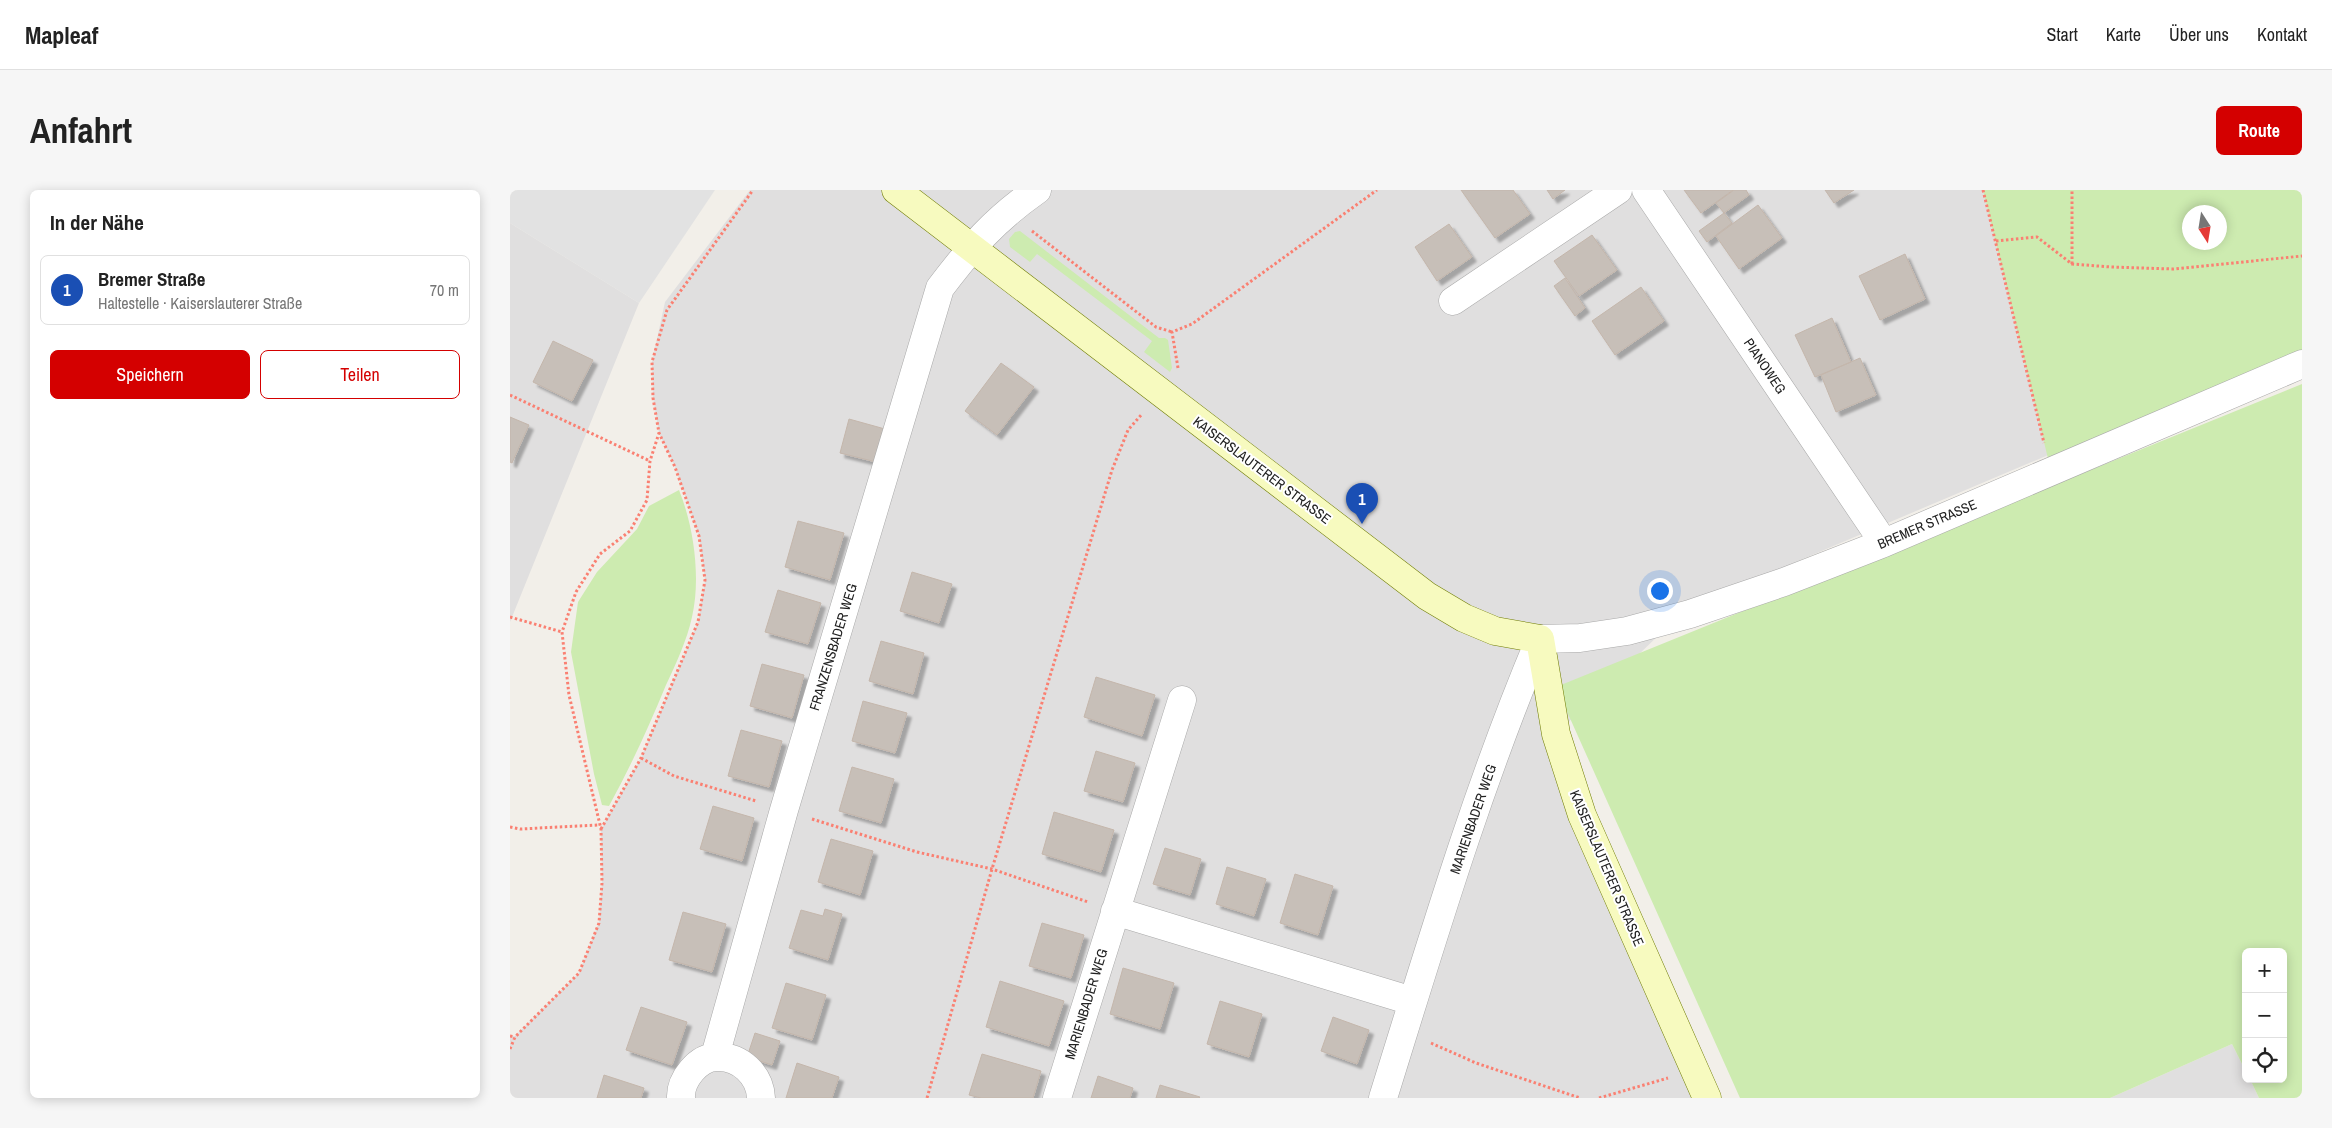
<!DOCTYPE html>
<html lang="de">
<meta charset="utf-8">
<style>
body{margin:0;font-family:"Archivo Narrow",sans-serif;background:#f6f6f6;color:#222}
.controls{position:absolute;right:15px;bottom:15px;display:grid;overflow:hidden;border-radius:8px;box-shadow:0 2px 12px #0003}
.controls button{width:45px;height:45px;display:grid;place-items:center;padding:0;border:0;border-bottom:1px solid #e0e0e0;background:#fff;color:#222;font:25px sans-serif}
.compass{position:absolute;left:1672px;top:15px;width:45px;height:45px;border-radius:50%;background:#fff;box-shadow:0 2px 12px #0003;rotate:168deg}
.you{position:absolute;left:1149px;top:400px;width:18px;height:18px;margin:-12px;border:4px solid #fff;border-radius:50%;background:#1a73e8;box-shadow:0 0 0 8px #1a73e833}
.badge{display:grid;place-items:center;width:32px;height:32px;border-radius:50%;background:#d40000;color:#fff;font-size:16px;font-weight:700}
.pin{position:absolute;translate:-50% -41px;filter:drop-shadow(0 1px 2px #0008)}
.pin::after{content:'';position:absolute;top:26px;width:18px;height:15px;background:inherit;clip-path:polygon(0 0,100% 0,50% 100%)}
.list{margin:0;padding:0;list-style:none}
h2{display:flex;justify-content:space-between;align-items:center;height:65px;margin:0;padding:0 20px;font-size:21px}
h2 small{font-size:16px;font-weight:400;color:#767676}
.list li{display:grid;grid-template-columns:32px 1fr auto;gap:15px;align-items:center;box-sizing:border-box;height:70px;margin:0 10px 10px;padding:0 10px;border:1px solid #e0e0e0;border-radius:8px}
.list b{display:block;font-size:19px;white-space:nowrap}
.list p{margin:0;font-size:16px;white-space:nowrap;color:#767676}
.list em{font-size:16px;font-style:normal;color:#767676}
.actions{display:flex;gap:10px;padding:15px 20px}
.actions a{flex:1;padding:11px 0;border:1px solid #d40000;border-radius:8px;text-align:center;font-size:18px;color:#d40000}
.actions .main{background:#d40000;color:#fff}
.icon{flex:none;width:28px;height:28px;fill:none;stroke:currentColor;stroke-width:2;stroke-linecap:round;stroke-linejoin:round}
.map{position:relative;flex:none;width:1792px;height:908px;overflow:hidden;border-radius:8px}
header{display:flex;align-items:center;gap:30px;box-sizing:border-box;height:70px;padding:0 25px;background:#fff;border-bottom:1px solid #e0e0e0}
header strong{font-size:24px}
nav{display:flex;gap:28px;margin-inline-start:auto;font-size:18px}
.intro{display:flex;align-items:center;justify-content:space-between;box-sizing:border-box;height:120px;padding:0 30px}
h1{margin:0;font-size:35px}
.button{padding:12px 22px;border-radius:8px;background:#d40000;color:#fff;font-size:18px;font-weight:700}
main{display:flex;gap:30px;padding:0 30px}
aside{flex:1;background:#fff;border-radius:8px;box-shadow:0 2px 12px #0003}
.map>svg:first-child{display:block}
.residential{fill:#e0dfdf}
.grass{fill:#cdebb0;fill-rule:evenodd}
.parking{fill:#e2e2e2}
.building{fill:#c7bfb8;stroke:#c4b6ab;filter:url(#shadow)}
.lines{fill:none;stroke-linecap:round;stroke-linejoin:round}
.street-casing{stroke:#a9a9a9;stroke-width:29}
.secondary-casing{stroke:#707d05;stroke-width:29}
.path{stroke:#fa8072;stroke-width:3;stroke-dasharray:2.5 2.5;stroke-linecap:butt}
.street{stroke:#fff;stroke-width:28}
.secondary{stroke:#f7fabf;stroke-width:28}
.labels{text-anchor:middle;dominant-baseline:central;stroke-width:4;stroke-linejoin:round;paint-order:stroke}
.street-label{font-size:14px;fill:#222;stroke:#fff}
</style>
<header>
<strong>Mapleaf</strong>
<nav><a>Start</a><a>Karte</a><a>Über uns</a><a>Kontakt</a></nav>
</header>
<div class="intro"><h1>Anfahrt</h1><a class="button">Route</a></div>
<main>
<aside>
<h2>In der Nähe<small></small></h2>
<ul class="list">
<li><span class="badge" style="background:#1a4fb4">1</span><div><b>Bremer Straße</b><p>Haltestelle · Kaiserslauterer Straße</p></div><em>70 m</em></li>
</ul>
<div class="actions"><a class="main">Speichern</a><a>Teilen</a></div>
</aside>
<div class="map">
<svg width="1792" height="908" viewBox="0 0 1792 908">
<defs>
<filter id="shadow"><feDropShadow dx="4.5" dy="4.5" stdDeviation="1" flood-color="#0004"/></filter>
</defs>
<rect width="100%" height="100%" fill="#f2efe9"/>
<path class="residential" d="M240,0H1473L1543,263L1177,418L1046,544L1200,908H0V846H5L69,783L89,732L92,693L91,639L131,568L188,432L195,390L189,346L165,277L149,243L143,208L142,172L155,112Z
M0,33L129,113L0,432Z
M1722,854L1736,882V889H1740L1749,908H1600Z"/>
<path class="grass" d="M1473,0H1792V174L1541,281ZM1680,22H1710V52H1680Z
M510,41L649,148H655L658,150L662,178L660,182L634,162L642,151L527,64L520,72L500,57L499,49L505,42Z
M1792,194V908H1749L1740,889H1773V762H1736V882L1722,854L1600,908H1230L1046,497Z
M169,300C184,337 191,388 182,427C177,450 166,474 156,495C139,536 121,576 99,616L92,615L84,584L61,462L68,412L87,382L127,339L139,316Z"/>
<path class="parking" d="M0,0H205L129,113L0,33Z"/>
<path class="building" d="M951,0H1003L1020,24L985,48Z
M1037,0H1055L1043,9Z
M1174,0H1223L1191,23Z
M1224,0H1236L1239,5L1214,23L1206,13Z
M1315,0H1344L1324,13Z
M1248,15L1272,48L1229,79L1206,46Z
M1214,23L1222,33L1197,52L1189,41Z
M939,34L962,67L927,91L905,57Z
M1082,45L1107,80L1069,106L1044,71Z
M1395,64L1415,109L1370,130L1349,86Z
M1055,88L1075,118L1065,126L1044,96Z
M1131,97L1154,131L1105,165L1082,131Z
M1322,128L1341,172L1305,187L1285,145Z
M43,151L83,170L62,211L23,192Z
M1350,168L1366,205L1326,222L1311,185Z
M491,173L524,197L487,245L455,221Z
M0,227L19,235L2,273L0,272Z
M339,229L375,239L366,272L330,263Z
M288,331L334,343L320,390L275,377Z
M402,382L442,394L429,433L390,421Z
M268,400L311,413L298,454L255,442Z
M371,451L414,463L403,504L359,491Z
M252,474L294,485L282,528L240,516Z
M586,487L645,505L632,546L574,527Z
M353,511L397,523L385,563L342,551Z
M231,540L272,551L259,597L218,586Z
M586,561L625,573L613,612L574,601Z
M342,577L384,589L371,633L329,621Z
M203,616L244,628L232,671L190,659Z
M544,622L604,640L591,682L532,664Z
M321,649L363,661L350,705L308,692Z
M655,658L691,669L680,705L643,694Z
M717,677L756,689L744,726L706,714Z
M785,684L823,696L808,745L770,733Z
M315,719L332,724L318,770L279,758L291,720L313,726Z
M173,722L216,734L202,782L159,770Z
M532,733L574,745L561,788L519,776Z
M613,778L664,793L650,839L600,824Z
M490,791L554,811L539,856L476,837Z
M276,793L316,805L302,850L262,838Z
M710,811L752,824L739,867L697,854Z
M131,817L177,832L162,875L116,860Z
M823,827L859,840L847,874L811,861Z
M245,843L270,851L262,875L237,867Z
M472,864L531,881L523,908H471L459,905Z
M287,873L329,887L322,908H276Z
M94,885L134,898L131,908H87Z
M588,886L623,898L620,908H581Z
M650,895L690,907L689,908H646Z"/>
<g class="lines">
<defs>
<path id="street" d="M1136,0L1374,353
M943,111L1108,0
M605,721L902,811
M205,866L274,620L430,98C462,56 483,31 527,0
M171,908C170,890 188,867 207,867C230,866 250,885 251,908
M547,908L672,510
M873,908C921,754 967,598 1030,449L1070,448L1117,441L1180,424L1274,392L1374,353L1792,174"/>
<path id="secondary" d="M386,0L917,406L954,428L985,441L1030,449L1046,544L1072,625L1197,908"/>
</defs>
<use href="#street" class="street-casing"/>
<use href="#secondary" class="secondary-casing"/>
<path class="path" d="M1473,0L1534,253
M522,41L646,137L662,142
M1486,51L1527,47L1562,74L1601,77L1663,79L1792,66
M1562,74V0
M668,178L662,142L682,134L867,0
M0,205L140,271
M0,427L52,442
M131,568L164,586L246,611
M302,629L407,662L482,679L578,712
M0,637L10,639L89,635
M91,639L131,568L188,432L195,390L189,346L165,277L149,243L143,208L142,172L157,120L243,0
M0,846L5,847
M921,853L966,873L1070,908
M0,859L5,847L69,783L89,733L92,693L91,639L59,505L52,442L66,402L90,364L120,341L137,310L140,271L149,243
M417,908L482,679L602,280L618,240L632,224
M1089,908L1158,888"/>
<use href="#street" class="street"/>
<use href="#secondary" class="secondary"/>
</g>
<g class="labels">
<g class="street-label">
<text transform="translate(1255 176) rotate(56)">PIANOWEG</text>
<text transform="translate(752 280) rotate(37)">KAISERSLAUTERER STRASSE</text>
<text transform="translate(1417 334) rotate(-23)">BREMER STRASSE</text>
<text transform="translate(323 457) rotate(-73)">FRANZENSBADER WEG</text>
<text transform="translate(963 629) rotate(-71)">MARIENBADER WEG</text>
<text transform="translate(1097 678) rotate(67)">KAISERSLAUTERER STRASSE</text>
<text transform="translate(576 814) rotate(-73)">MARIENBADER WEG</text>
</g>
</g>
</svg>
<div class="controls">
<button>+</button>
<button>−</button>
<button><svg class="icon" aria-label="locate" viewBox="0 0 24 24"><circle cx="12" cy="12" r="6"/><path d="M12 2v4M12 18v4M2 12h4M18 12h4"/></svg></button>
</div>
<svg class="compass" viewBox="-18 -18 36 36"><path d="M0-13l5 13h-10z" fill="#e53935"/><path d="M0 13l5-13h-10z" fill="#767676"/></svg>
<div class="you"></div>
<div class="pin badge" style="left:852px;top:334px;background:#1a4fb4">1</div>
</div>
</main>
